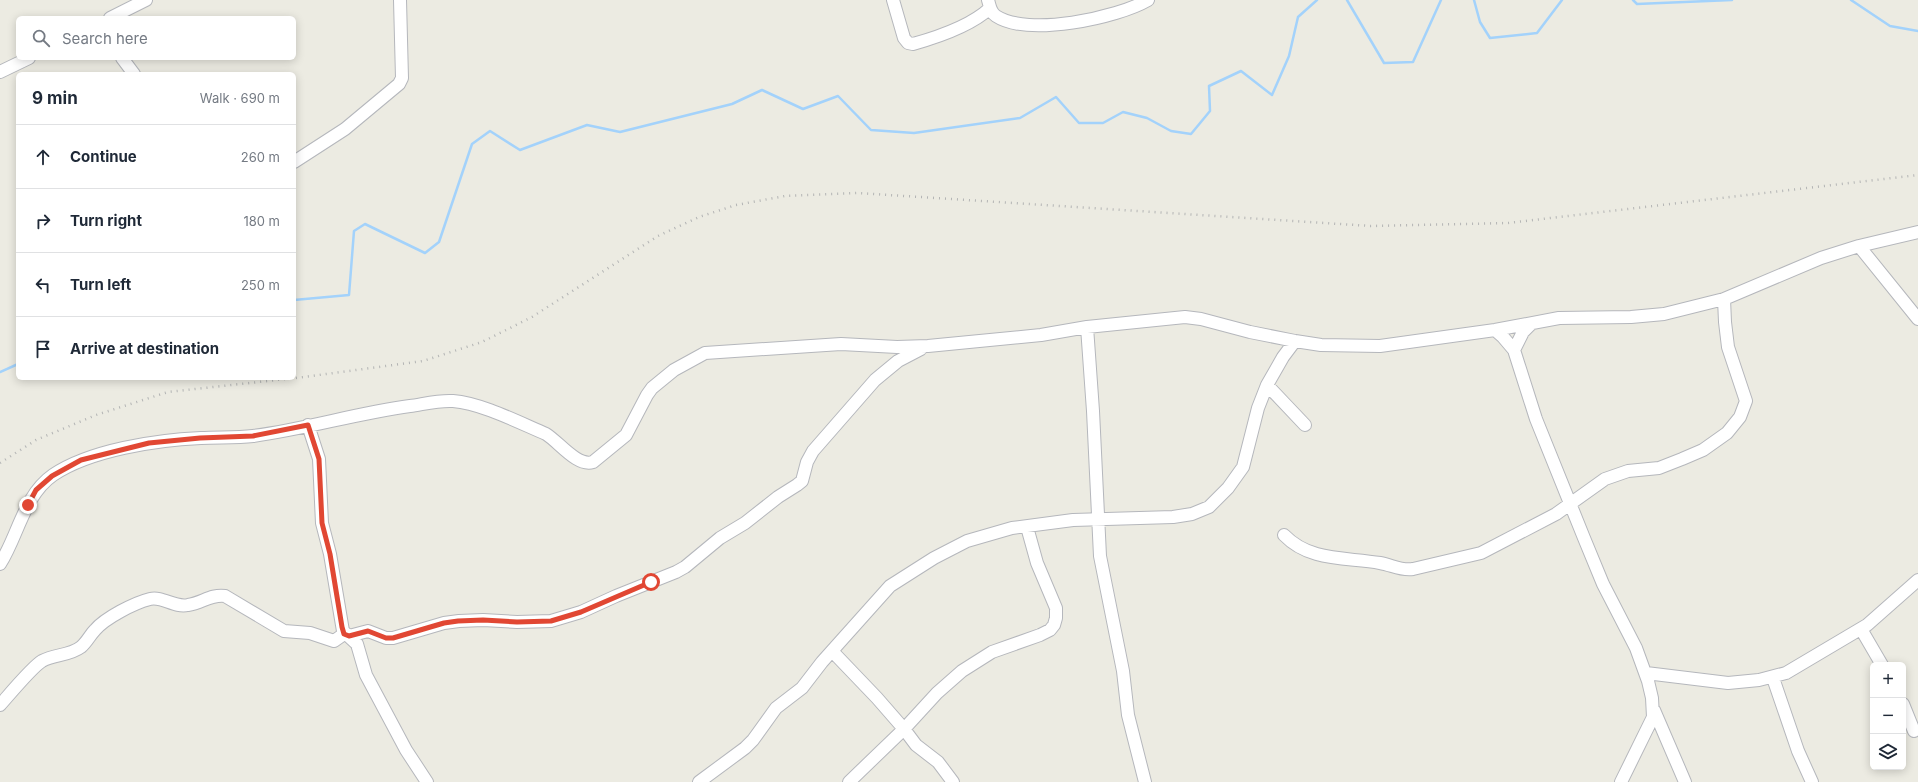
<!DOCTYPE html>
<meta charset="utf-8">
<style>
body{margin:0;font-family:Inter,sans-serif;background:#f6f6f7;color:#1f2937}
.controls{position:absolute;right:12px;bottom:12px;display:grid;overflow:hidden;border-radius:6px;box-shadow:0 2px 10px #0003}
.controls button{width:36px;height:36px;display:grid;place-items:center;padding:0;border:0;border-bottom:1px solid #e0e1e3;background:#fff;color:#1f2937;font:20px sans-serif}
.stop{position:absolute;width:12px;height:12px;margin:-9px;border:3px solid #e14733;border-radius:50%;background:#fff}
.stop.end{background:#e14733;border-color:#fff;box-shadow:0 1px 4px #0008}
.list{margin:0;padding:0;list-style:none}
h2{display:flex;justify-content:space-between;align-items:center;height:52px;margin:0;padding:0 16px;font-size:17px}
h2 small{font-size:13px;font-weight:400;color:#747a83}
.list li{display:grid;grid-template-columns:26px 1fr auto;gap:12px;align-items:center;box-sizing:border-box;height:64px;padding:0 16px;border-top:1px solid #e0e1e3}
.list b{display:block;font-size:15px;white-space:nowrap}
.list em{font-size:13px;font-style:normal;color:#747a83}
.icon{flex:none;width:22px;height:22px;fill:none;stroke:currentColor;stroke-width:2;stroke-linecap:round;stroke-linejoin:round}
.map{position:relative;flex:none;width:1918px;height:782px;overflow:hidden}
.search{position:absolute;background:#fff;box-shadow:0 2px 10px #0003;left:16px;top:16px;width:280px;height:44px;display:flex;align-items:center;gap:10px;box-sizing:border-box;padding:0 14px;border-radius:6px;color:#747a83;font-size:15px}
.panel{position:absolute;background:#fff;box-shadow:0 2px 10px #0003;left:16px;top:72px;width:280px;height:308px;border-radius:6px}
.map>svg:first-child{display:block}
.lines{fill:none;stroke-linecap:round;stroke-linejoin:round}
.stream{stroke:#a3d2fb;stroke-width:2.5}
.minor-casing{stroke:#b5b7bc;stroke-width:14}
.minor{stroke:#fff;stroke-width:12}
.rail{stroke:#b3b4b4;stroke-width:2.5;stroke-dasharray:1 5;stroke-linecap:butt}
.route{stroke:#e14733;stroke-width:5}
</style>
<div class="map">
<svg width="1918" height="782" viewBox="0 0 1918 782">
<rect width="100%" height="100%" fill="#ecebe2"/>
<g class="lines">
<path class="stream" d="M1347,0L1384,63L1413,62L1441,0
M1474,0L1480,22L1490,38L1537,33L1562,0
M1633,0L1637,4L1732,0
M1851,0L1890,26L1918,31
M294,300L349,295L354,231L365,224L425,253L439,242L472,144L490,131L520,150L587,125L620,132L732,104L762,90L803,109L838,96L871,130L914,133L1020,118L1056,97L1079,123H1103L1123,112L1147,118L1171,131L1191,134L1210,111L1209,86L1241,71L1272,95L1289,56L1298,17L1317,0
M0,372L18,364"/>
<defs>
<path id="minor" d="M893,0L904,38L908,43L913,44C938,37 971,26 990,8
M988,0C990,6 990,12 996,16C1028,37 1117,18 1148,0
M110,18L146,0
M122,58L134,74
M0,72L29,58
M294,162L345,129L399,84L402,78L400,0
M1859,246L1918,319
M1087,327L1093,411L1100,556L1123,671L1128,715L1145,782
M1495,330L1503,337L1514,350L1536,419L1584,538L1603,584L1636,648L1648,681L1652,698L1653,717L1621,782
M1514,350L1523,332L1531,324
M1267,385L1305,425
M308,425L319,459L322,523L330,554L343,631L357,644L366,675L406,750L427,782
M1284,535C1310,562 1346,557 1380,563C1392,565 1401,571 1413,569L1481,553L1556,514L1605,479L1628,471L1659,468L1682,459L1703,450L1727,433L1740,417L1746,401L1728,347L1725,322L1724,299
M0,564C18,536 24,495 53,475C90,450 156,440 201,438C218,437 236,438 253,436C306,429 357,413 410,406C424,404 439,400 453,401C481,403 520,423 546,434C559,442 577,467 593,462L626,435L647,395L652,388L674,370L705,353L841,344L897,347L928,346L1041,335L1087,327L1185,317L1201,319L1250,332L1295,341L1321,345L1380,346L1495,330L1559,318L1631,317L1664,314L1724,299L1821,258L1859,246L1918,232
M1861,629L1882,665
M349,636L368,631L386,638H393L444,623L459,621L483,620L517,622L551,621L581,612L616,596L676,572L685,567L720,538L745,523L778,497L797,485L802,481L807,462L813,451L875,380L898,361L921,349
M832,651L877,698L904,729L916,745L938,762L953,782
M1646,673L1728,683L1759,680L1786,673L1867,625L1918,580
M1773,678L1798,751L1812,782
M1903,704L1914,731
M0,705C9,695 32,667 42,661C55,654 69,656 81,647C87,642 90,635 95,630C105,618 134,603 150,599C163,596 174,608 188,605C202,603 211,594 225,596L284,631L310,633L334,641L344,634
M1654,710L1685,782
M699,782L745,748L753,740L776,708L802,688L822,662L890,586L934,558L967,541L1012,528L1073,520L1173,517L1192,514L1209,507L1228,488L1243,467L1258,408L1267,385L1283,357L1295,341
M849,782L904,729L937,693L962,671L992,652L1040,635L1050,630L1054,625L1056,618V608L1037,563L1027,527"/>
</defs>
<use href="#minor" class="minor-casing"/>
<use href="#minor" class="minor"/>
<path class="rail" d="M0,463L36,440L96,415L168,392L304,377L423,361L482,342L532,317L658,236L699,217L736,205L785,196L858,193L1371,226L1508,223L1918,175"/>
</g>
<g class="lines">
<path class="route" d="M28,505L36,490L52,476L81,460L149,443L200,438L253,436L308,425L319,459L322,523L330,554L342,627L344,634L349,636L368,631L386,638H393L444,623L458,621L483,620L517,622L551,621L581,612L651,582"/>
</g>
</svg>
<div class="controls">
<button>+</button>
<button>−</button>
<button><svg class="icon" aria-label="layers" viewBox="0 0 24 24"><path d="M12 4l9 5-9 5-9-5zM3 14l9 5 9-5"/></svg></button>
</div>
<div class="stop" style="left:651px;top:582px"></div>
<div class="stop end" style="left:28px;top:505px"></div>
<div class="search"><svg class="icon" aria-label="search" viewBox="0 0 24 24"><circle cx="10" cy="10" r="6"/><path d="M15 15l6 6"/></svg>Search here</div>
<section class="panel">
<h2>9 min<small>Walk · 690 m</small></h2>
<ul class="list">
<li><svg class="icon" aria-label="ahead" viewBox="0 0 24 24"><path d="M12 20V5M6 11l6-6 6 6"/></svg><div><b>Continue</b></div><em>260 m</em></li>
<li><svg class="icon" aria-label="right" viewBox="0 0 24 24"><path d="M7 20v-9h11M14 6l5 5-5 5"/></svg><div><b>Turn right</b></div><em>180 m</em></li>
<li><svg class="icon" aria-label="left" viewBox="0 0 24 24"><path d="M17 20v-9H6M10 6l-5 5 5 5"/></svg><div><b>Turn left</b></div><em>250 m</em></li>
<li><svg class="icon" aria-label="arrive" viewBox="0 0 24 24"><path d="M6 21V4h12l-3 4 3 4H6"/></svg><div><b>Arrive at destination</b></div></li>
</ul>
</section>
</div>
